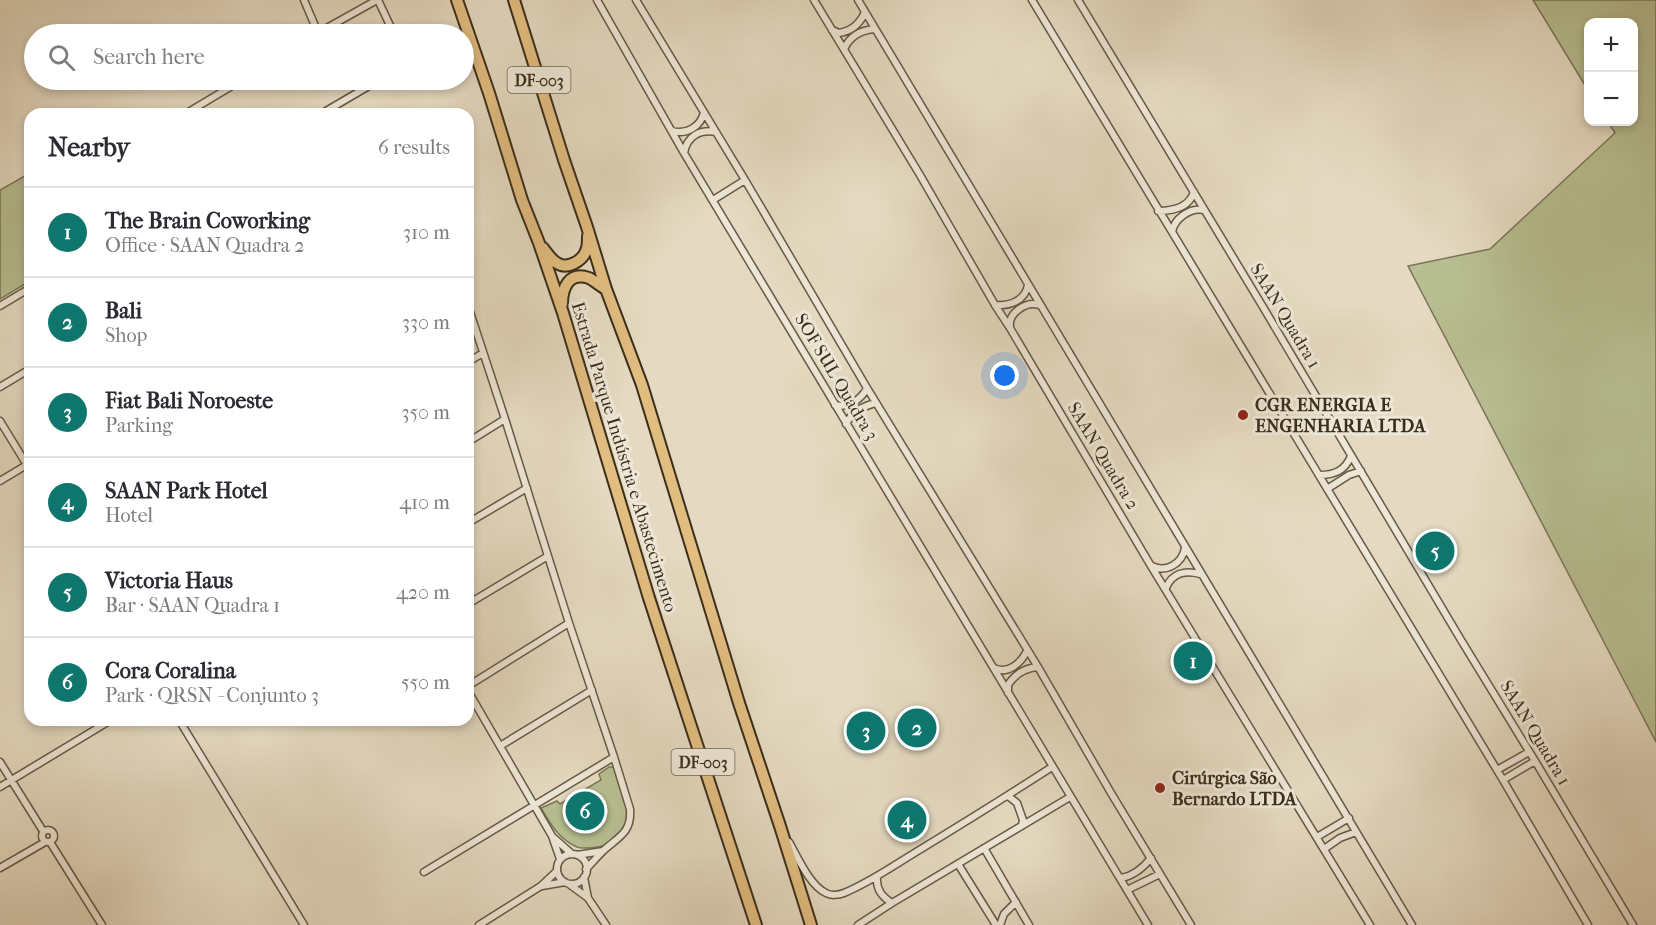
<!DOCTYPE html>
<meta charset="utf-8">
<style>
body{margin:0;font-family:"IM FELL French Canon",serif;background:#f7f7f7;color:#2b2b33}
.controls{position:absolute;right:18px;top:18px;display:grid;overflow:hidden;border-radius:12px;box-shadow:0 3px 9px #0003}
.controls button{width:54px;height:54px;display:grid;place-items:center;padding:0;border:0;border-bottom:2px solid #e1e1e2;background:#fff;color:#2b2b33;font:30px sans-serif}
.you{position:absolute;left:1005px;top:376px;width:21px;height:21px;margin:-15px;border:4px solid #fff;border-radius:50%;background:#1a73e8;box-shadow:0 0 0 9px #1a73e833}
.badge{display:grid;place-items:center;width:39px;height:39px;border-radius:50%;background:#0f766e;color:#fff;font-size:20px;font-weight:700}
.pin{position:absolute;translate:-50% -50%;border:3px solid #fff;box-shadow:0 2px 6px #0006}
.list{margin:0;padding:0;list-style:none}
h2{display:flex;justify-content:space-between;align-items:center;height:78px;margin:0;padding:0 24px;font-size:26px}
h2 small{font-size:20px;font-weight:400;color:#7c7c81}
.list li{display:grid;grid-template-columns:39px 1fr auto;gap:18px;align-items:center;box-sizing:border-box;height:90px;padding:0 24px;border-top:2px solid #e1e1e2}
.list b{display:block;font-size:22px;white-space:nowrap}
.list p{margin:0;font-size:20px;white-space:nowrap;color:#7c7c81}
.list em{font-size:20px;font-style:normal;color:#7c7c81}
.icon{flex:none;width:33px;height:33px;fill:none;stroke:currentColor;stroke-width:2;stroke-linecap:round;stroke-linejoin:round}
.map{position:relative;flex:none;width:1656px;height:925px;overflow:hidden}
.search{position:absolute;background:#fff;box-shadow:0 3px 9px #0003;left:24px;top:24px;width:450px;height:66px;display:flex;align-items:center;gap:15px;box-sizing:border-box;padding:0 21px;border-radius:33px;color:#7c7c81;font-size:22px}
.panel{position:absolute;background:#fff;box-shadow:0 3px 9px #0003;left:24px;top:108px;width:450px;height:618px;border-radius:18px}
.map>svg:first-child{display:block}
.green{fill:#b7be91;stroke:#797656;stroke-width:1.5}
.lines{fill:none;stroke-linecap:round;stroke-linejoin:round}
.street-casing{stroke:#665945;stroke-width:9}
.highway-casing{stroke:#3b2e1c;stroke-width:14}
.street{stroke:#eee7d7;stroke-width:6}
.highway{stroke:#e2bd80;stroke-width:10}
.poi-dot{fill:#8f2418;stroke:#eee7d7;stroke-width:2}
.labels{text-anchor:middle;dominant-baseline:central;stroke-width:6;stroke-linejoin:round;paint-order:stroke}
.shield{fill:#eee7d7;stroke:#716654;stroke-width:1.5}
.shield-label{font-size:16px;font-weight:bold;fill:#3b2e1c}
.street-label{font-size:18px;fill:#3b2e1c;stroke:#eee7d7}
.poi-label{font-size:18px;font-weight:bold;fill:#3b2e1c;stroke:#eee7d7;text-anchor:start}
</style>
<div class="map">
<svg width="1656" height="925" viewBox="0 0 1656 925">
<rect width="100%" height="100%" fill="#e5dac1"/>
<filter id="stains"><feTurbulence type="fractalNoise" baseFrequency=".00333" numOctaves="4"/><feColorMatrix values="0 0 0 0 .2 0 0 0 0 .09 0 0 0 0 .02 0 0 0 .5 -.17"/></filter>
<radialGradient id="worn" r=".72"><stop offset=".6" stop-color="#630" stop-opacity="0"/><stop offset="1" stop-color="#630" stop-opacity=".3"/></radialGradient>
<path class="green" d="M1533,0H1656V742L1408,266L1490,249L1615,133L1608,122H1634V22H1588V90Z
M30,173V281L0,299V190Z
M609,767H613L616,770C619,781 626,795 627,806C629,830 613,849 588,848C583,848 579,849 575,846C558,838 550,823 541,808L557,801L560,804L601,780L599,774Z"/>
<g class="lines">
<defs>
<path id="street" d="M304,0L318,33
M378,0L394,34
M597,0L684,153L1148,925
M636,0L745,180L867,388L1038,667L1111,793L1191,925
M814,0L920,175L995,305L1010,328L1151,566L1370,925
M858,0L1412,925
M1032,0L1503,780L1588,925
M1078,0L1263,307L1461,640L1535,761L1633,925
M832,30L839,33C852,31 860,24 865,12
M316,34L377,0
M844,49C850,36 860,30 875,29
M185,114L242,80
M321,114L379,80
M672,131C686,135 701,127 704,112
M684,153C687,136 700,129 716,132
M713,200L745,180
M1158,211C1173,211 1189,208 1194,192
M1172,232C1174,219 1190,207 1204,210
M995,305C1010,306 1025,301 1028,285
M0,306L30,288
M468,306L505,419L569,623L614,757L630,809C632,833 618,837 603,851C597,857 592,863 586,869
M1010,327C1008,313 1026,301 1039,305
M468,362L483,353
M0,387L30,369
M835,405C848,408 861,400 867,388
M0,421L30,470
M846,424C852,412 863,406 876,403
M468,442L505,419
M1319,475C1334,475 1345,471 1351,456
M0,481L30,463
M1327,489L1349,475L1361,471
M468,523L527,488
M1152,566C1166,573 1182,564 1185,548
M1166,588C1172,573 1185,570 1200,574
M468,604L548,556
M994,668C1008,675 1021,663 1027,651
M468,686L569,623
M468,691L552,836L560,859
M1008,693V685C1015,674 1025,668 1038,667
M179,720L304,925
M500,746L592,690
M0,762L43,831
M1497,770L1529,752
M1503,780L1535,761
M0,787L111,720
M1008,796L1017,803L1023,820L1022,825
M42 836a6 6 0 1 1 12 0a6 6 0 1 1-12 0Z
M1317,837L1349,818
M554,838L572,854
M50,842L102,925
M789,842C797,856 810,886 826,893C831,896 839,895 844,893C869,883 893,866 916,852C962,824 1007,796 1052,767
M984,848L1029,925
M1324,849L1340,838L1356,832
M557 869a15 15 0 1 1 30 0a15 15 0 1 1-30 0Z
M577,855L603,851
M958,864L996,925
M0,868L45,842
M424,872L614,757
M877,876C876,889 881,896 892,903
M1121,878C1133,876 1143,868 1151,858
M569,884L588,898L584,877
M542,886L565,882
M1127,890L1160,874
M588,898L606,925
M479,925L541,886L557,871
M858,925L892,903L1070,797
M1000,925L1004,914L1016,902"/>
<path id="highway" d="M457,0L489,93L522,200L539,243L563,313L649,598L756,925
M514,0L564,160L587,227L606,289L642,385L739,703L780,826L811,925
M543,248C547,253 551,260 557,263C567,270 582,261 586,251C588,247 588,241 588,236
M562,304C562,288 569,271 589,278C595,281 600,286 606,289"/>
</defs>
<use href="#street" class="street-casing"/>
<use href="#highway" class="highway-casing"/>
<use href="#street" class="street"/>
<use href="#highway" class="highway"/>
</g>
<g class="poi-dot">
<circle cx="1243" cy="415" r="6"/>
<circle cx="1160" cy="788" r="6"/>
</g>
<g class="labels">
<g class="shield">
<rect x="507.5" y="67" width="63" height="26" rx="4.5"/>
<rect x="671.5" y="749" width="63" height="26" rx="4.5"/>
</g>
<g class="shield-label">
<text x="539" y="80">DF-003</text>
<text x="703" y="762">DF-003</text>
</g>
<g class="street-label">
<text transform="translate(1285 316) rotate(59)">SAAN Quadra 1</text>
<text transform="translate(836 377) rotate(59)">SOF SUL Quadra 3</text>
<text transform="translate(1103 456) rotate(59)">SAAN Quadra 2</text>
<text transform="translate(624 457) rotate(73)">Estrada Parque Indústria e Abastecimento</text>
<text transform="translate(1535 733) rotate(59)">SAAN Quadra 1</text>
</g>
<g class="poi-label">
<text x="1255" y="405">CGR ENERGIA E<tspan x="1255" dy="21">ENGENHARIA LTDA</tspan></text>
<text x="1172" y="778">Cirúrgica São<tspan x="1172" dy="21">Bernardo LTDA</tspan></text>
</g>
</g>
<rect width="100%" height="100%" filter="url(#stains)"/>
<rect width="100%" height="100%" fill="url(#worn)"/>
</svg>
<div class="controls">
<button>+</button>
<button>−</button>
</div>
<div class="you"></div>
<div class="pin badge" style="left:1193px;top:661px">1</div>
<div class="pin badge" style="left:917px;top:728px">2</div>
<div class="pin badge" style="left:866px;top:731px">3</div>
<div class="pin badge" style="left:907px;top:820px">4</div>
<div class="pin badge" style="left:1435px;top:551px">5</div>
<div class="pin badge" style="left:585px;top:811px">6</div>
<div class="search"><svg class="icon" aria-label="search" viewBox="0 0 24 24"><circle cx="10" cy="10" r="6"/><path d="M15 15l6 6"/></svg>Search here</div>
<section class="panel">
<h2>Nearby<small>6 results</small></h2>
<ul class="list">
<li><span class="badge">1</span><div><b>The Brain Coworking</b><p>Office · SAAN Quadra 2</p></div><em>310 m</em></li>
<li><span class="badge">2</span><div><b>Bali</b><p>Shop</p></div><em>330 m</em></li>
<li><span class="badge">3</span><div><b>Fiat Bali Noroeste</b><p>Parking</p></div><em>350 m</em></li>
<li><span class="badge">4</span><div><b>SAAN Park Hotel</b><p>Hotel</p></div><em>410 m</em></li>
<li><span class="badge">5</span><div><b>Victoria Haus</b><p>Bar · SAAN Quadra 1</p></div><em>420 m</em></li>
<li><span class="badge">6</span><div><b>Cora Coralina</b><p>Park · QRSN - Conjunto 3</p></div><em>550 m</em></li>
</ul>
</section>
</div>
